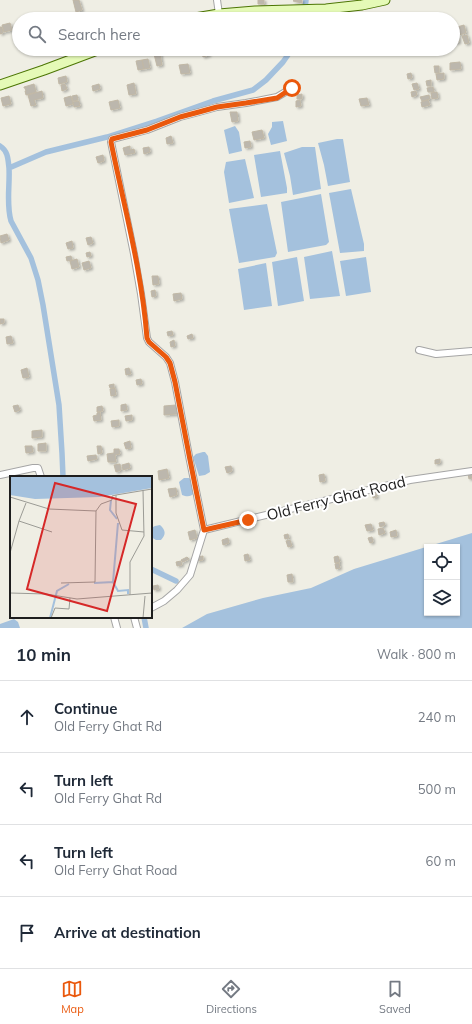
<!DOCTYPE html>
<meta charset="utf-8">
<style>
body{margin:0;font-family:Mulish,sans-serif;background:#f6f6f7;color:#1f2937}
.controls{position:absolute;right:12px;bottom:12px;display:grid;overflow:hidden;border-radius:0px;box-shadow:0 1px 3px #0004}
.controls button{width:36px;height:36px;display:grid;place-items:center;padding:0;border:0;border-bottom:1px solid #e0e1e3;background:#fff;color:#1f2937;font:20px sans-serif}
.stop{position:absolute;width:12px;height:12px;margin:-9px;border:3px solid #ea580c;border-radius:50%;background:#fff}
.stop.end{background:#ea580c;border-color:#fff;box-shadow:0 1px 4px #0008}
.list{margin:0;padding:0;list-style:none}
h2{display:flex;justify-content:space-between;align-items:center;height:52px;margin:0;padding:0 16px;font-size:17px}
h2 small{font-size:13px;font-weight:400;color:#747a83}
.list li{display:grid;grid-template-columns:26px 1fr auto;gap:12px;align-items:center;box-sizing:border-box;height:72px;padding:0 16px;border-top:1px solid #e0e1e3}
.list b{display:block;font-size:15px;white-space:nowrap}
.list p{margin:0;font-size:13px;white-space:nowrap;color:#747a83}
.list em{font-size:13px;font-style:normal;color:#747a83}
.icon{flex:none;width:22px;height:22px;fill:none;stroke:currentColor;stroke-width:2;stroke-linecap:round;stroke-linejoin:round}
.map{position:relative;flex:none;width:472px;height:628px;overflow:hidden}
.search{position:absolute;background:#fff;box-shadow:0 1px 3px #0004;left:12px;right:12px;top:12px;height:44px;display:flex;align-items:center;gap:10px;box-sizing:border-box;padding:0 14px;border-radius:22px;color:#747a83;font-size:15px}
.sheet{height:340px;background:#fff}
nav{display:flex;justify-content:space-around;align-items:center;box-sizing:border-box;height:56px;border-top:1px solid #e0e1e3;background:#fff;font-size:11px;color:#747a83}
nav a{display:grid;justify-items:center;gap:2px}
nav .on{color:#ea580c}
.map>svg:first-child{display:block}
.water{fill:#a4c1dd;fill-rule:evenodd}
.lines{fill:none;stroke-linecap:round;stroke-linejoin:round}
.canal{stroke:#a4c1dd;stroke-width:5.5}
.building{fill:#bcb7ad;stroke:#c1b8a6;filter:url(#shadow)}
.minor-casing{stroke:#a5a5a5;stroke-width:8}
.secondary-casing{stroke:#4c7504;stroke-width:11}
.minor{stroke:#fff;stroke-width:6}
.secondary{stroke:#e5fab7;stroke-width:9}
.route{stroke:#ea580c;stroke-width:5}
.labels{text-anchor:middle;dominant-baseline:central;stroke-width:4;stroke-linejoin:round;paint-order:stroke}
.street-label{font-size:15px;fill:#1e1e1e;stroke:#fff}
.inset-river{fill:none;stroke:#a4c1dd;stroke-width:2}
.inset-road{fill:none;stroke:#9b9b95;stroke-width:1}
.view{fill:#d62828;fill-opacity:0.15;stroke:#d62828;stroke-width:2}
.inset-edge{fill:none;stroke:#1e1e1e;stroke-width:2}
</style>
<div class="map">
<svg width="472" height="628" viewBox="0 0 472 628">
<defs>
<filter id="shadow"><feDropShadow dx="2" dy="1.5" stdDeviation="1" flood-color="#0004"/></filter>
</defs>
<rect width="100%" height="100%" fill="#efeee4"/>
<path class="water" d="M283,121L287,141L271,145L268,134L272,127V122Z
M235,126L239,132L242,151L229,154L224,130Z
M337,139H343L350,182L328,186L324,165L318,143Z
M302,147H315L321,189L293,195L290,176L284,153Z
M280,151L287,188V193L261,197L254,155Z
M245,159L254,198L229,203L224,172L226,162Z
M351,189L364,244V251L340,253L329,193Z
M321,194L329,242L326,245L288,252L281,202Z
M267,204L277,253L275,257L239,263L229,209Z
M332,251L340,296L310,299L304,257Z
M297,257L304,301L278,306L272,262Z
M366,257L371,292L346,296L340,261Z
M266,263L272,306L244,310L238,269Z
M203,452H205L208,456L210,472L205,475L199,476L193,457L196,454Z
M184,478H189L191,480L194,493C191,497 187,497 182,495L179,482Z
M160,525C166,530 166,535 161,540H156L151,537V528L155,526Z
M472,533V628H182L207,614L263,598L311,588L354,569ZM427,547H457V613H427Z
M14,619L18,622L20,628H0V624Z"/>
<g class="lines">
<path class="canal" d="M304,19L306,0
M0,146C8,151 8,159 9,168
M63,477L62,453L59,405L43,305L38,280L31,258L11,221C6,204 10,186 9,168L46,152L107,137L157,121L213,101L253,90L266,80L283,62L292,49
M151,569L176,581
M144,617L146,628"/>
</g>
<path class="building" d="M73,0H79L82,10L76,12Z
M258,0H264V4H258Z
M294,0H302V3L293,1Z
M346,12H349L350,18H346Z
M10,23L12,30L4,32L2,25Z
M464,25L466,33L459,35L457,27Z
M0,27H2L3,33L0,34Z
M467,35L469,43L465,44L462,36Z
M458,36L459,42L455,43L453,37Z
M201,49H208L209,55L203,57Z
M160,53L162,65L157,66L154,54Z
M148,59L150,68L144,69L142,60Z
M142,60L144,69L138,70L136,61Z
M460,62L461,69L450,70V63Z
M188,64L190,73L181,74L179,65Z
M434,66H439V73H435Z
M411,73L412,78L408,79L407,74Z
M444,73V79L437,80L436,74Z
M66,76L67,82L59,84L58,78Z
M431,80V86H427L426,81Z
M134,83L136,94L129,95L127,85Z
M417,83L419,89L414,90L412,84Z
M34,84L36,92L26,95L25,91H26L25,88H24V87Z
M65,84L67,89L62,91L61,85Z
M99,84L100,89L93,91L92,86Z
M433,87L434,92H428L427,88Z
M42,91L43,98L34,100L36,105L31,106L28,95Z
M416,91L417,95L412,97L411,92Z
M437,92L438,98L432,99L431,93Z
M302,94V99H297V95Z
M77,95L78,100L73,101L72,96Z
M429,95L430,99L422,101L420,97Z
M9,96L11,104L3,106L1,98Z
M71,96L73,104L66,106L64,98Z
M367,98L369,105L361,106L359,99Z
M118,100L120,108L111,110L109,102Z
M300,100L301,106L296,107V101Z
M428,100L430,105L422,107L421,102Z
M79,101L80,106L74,107L73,102Z
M230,112H237L238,121L232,122Z
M262,130L264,138L254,140L252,132Z
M171,136L173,143L167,144L166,138Z
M250,141L251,147L245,148L244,142Z
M130,146V150L134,149L135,153L125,155L123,148Z
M149,147L150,152L144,154L143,148Z
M103,155L104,161L98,163L96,157Z
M7,234L9,240L1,243L0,236Z
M91,237L93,243L88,245L86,238Z
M72,241L73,248L68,249L66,243Z
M90,252L91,256L87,257L86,253Z
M71,256L72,260L67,261L66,257Z
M77,259L79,267L72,269L70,261Z
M89,261L91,268L84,270L82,263Z
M152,276H158L159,284L153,285Z
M155,290L156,296L152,297L151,291Z
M181,293L182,299L174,301L173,294Z
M0,319H4V323L0,324Z
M172,331L173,335L168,336L167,332Z
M192,334L193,338L188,339L187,336Z
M11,336L13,343L7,344L6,337Z
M174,340L175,346L171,347L170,342Z
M27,368L29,377L23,378L21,370Z
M129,368L131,374L126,375L125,369Z
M141,379L142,384L137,385L136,380Z
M114,384V388H110L109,385Z
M115,388L116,395L111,396L110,389Z
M126,404L127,410L121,411V405Z
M18,405L20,410L15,412L13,406Z
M176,405L177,414L164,415V406Z
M102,406L103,411L97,412V407Z
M100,412L101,420L94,421L93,416L97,415V413Z
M132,415V420L126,421L125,416Z
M119,420V426L112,427L111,421Z
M42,430V437L32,438V431Z
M130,441L131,448L126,449L124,443Z
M46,443V451H38V444Z
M25,446H32L33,452L26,453Z
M97,446H101L102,453L98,454Z
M114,449H119L120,454L115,455L116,462H108L107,454L114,453Z
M96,455L97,459L88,461L87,456Z
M440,459V463L435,464V460Z
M129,463L130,468L123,470L122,465Z
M120,464L121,470L116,472L114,465Z
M231,466L232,471L227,473L225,467Z
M167,469L169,478L159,480L158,471Z
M324,474L325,481L320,482L319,475Z
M468,474H472V478L469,479Z
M176,488L177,495L170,497L168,489Z
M375,491L377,497L373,498L372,492Z
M384,522L385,525L380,527L379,523Z
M371,524L373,530L367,531L365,525Z
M383,528L385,533L379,535L378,529Z
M195,530L197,538L190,540L188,532Z
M396,530L397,536L391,537L390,532Z
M288,534L289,538L285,539L284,535Z
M372,537L373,542L370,543L368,538Z
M228,538L229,543L223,545L222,540Z
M290,540L292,546L288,547L286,541Z
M248,554L250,560L245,561L244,555Z
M203,556V560L197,561L196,557Z
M338,556L340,562L335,563L334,557Z
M187,557L189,559L183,562L181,560Z
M181,561L182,565L177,566L176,562Z
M339,563L340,568L336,569L335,564Z
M292,574L293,582H288L287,575Z
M158,585L159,589L154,590L153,586Z"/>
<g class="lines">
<defs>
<path id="minor" d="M217,0L219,14
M419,350L436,354L472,351
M0,475L33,468H38L41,477
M204,530L410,480L472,471
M151,608L164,601L177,590L190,575L204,530L190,461L175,382L170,363L166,357L149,342L147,338L141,294L134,254L111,142L112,139L116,138L147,130L180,117L199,112L217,107L246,103L277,97L292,88
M114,617L117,628
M134,617L137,628"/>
<path id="secondary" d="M189,19L219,14L255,11L326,9L362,5L385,0
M0,85L44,70L100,49"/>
</defs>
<use href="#minor" class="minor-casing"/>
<use href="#secondary" class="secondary-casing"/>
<use href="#minor" class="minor"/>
<use href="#secondary" class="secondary"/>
</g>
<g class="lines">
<path class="route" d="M248,520L204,530L190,460L175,382L170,363L166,357L149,342L147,338C142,272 124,206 111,142L112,139L116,138L147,130L180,117L199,112L217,107L246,103L277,98L292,88"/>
</g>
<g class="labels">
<g class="street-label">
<text transform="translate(336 498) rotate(-14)">Old Ferry Ghat Road</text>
</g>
</g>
<g transform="translate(10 476)">
<rect width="142" height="142" fill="#efeee4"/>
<path d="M0,0H142V12L90,21L25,23L0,19Z" fill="#a4c1dd"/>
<path class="inset-river" d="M101,24L100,34L107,43M103,106L108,115L118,114V118M84,107L103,106L108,47M40,142L47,115L59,108"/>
<path class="inset-road" d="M106,19V37L112,54L134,56M0,21L39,33L86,35M16,27L9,45L42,56M0,77L9,45M51,107L85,106L86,35L91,28L102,24V20L106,19L142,13M0,117L36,118L67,123L142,117M120,119V86L134,60L133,14M41,142L45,132L59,133L60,122M133,142L135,120"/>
<path class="view" d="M45,7L126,28L97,135L17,113Z"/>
<rect width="142" height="142" class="inset-edge"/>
</g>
</svg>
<div class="controls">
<button><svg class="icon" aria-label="locate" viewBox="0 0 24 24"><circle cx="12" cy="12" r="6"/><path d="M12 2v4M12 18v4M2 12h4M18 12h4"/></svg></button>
<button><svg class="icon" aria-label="layers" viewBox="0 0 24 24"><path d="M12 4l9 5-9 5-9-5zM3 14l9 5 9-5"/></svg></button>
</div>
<div class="stop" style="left:292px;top:88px"></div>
<div class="stop end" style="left:248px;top:520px"></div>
<div class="search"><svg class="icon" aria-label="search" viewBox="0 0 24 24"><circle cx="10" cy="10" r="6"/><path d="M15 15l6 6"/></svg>Search here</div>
</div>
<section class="sheet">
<h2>10 min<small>Walk · 800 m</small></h2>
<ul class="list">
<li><svg class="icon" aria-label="ahead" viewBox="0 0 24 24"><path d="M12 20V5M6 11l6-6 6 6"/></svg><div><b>Continue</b><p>Old Ferry Ghat Rd</p></div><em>240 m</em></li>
<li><svg class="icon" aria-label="left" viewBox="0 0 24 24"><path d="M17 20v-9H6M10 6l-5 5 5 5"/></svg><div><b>Turn left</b><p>Old Ferry Ghat Rd</p></div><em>500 m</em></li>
<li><svg class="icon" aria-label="left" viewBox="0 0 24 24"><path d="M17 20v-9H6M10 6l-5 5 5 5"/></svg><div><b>Turn left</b><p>Old Ferry Ghat Road</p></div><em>60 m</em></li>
<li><svg class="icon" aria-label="arrive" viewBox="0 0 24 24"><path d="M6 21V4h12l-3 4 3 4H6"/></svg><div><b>Arrive at destination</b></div></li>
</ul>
</section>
<nav>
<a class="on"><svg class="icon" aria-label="map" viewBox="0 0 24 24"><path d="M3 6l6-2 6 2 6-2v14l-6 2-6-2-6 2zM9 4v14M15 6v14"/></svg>Map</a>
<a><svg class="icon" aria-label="directions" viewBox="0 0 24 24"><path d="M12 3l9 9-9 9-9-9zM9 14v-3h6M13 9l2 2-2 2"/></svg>Directions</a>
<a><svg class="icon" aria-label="saved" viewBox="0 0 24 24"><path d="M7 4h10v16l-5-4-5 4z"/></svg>Saved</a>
</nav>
